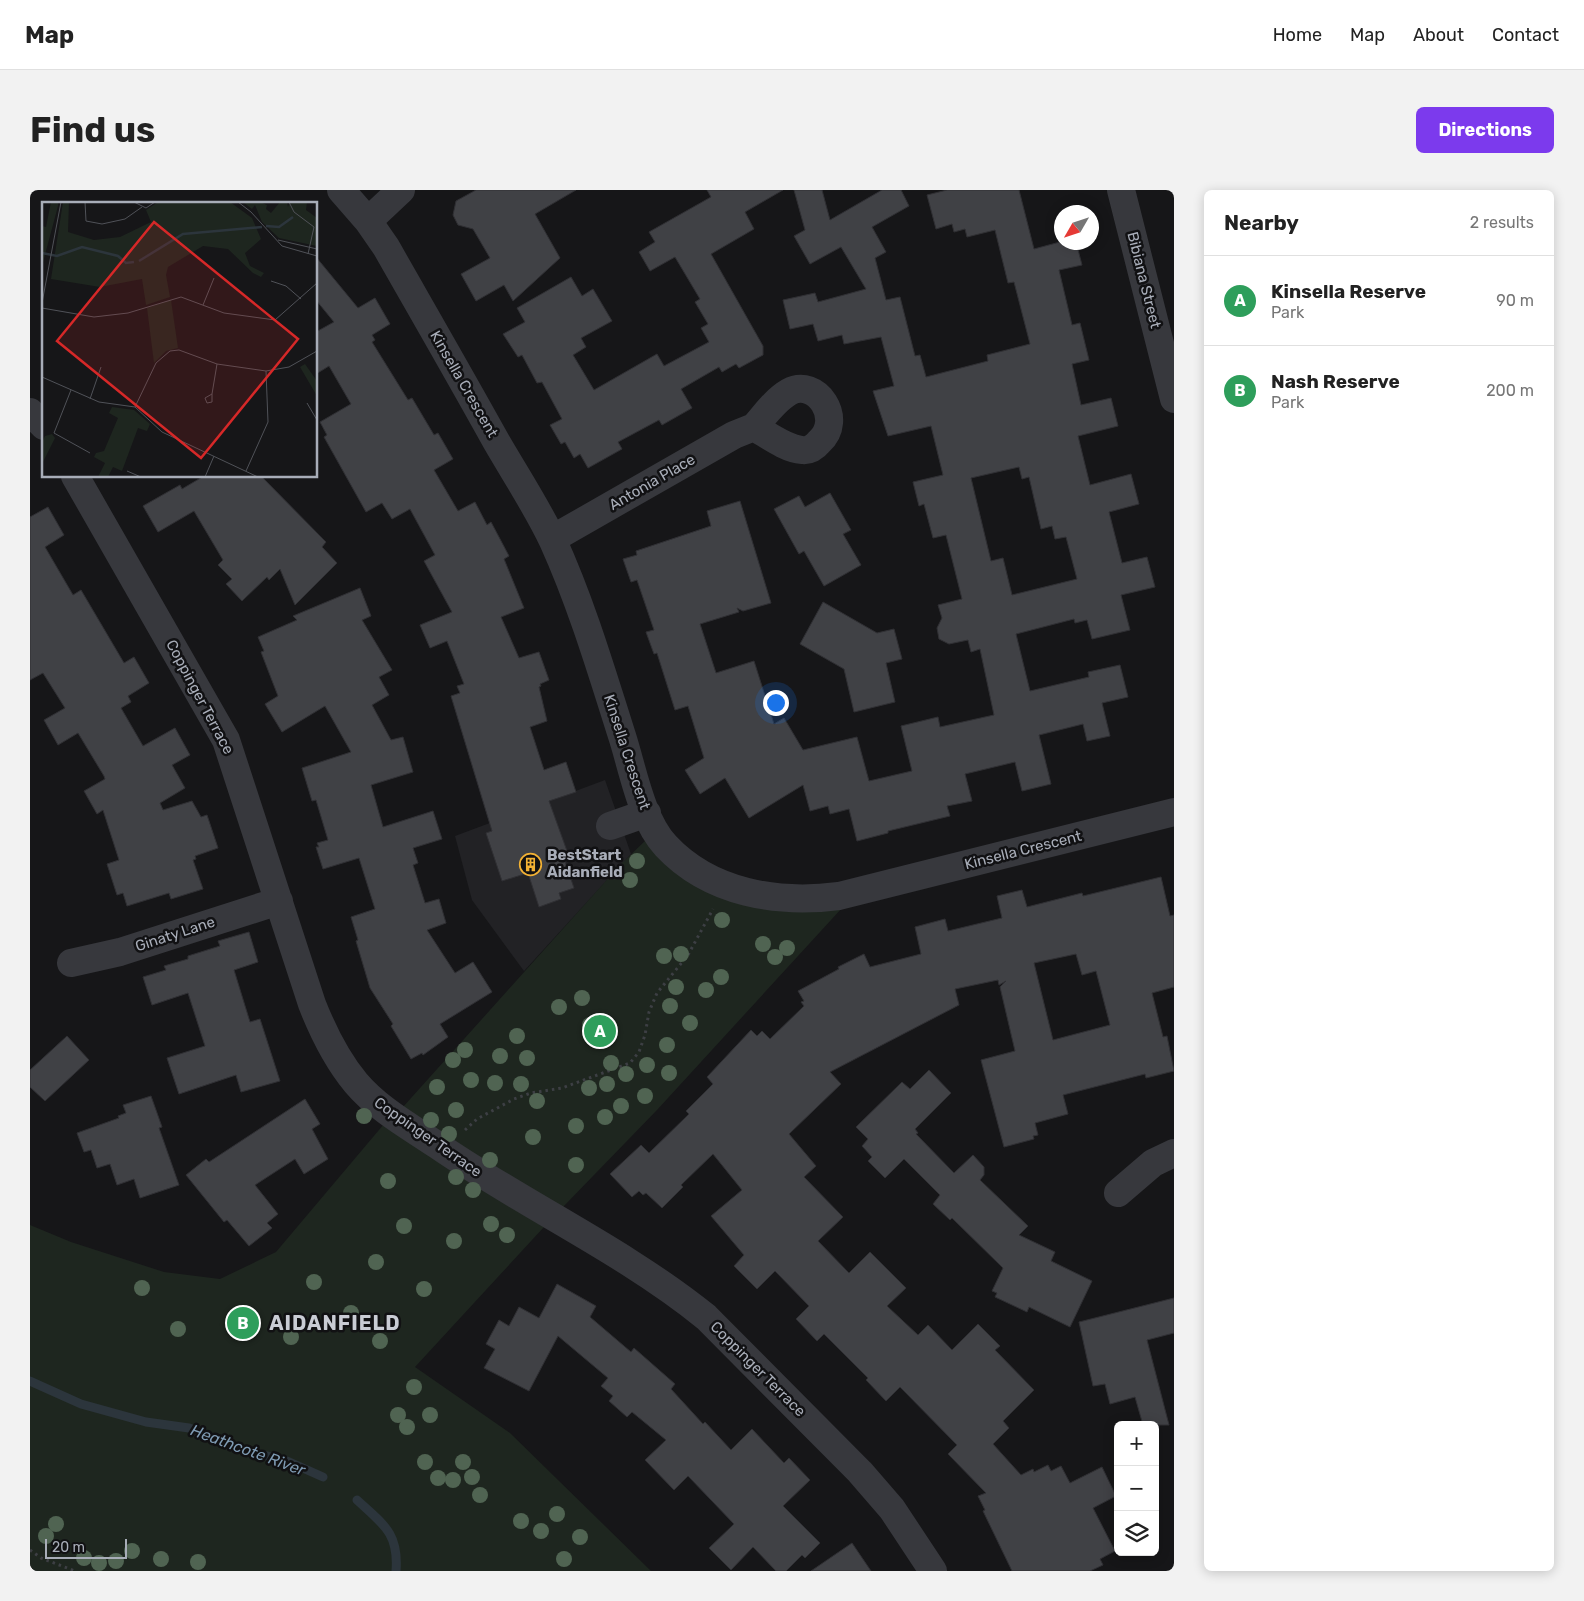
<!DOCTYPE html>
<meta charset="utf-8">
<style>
body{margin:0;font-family:Rubik,sans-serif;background:#f2f2f2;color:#222}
.controls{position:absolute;right:15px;bottom:15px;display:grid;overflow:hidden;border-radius:8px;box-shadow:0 2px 12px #0003}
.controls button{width:45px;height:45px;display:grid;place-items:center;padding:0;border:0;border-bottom:1px solid #e0e0e0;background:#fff;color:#222;font:25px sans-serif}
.compass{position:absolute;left:1024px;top:15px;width:45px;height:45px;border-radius:50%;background:#fff;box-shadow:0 2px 12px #0003;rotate:231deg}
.scale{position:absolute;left:15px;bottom:12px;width:82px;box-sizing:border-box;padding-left:5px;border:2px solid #a8adb8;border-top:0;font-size:14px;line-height:18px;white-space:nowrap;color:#a8adb8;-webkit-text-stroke:4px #111113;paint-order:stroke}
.you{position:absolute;left:745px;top:512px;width:18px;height:18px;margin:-12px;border:4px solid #fff;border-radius:50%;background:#1a73e8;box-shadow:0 0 0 8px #1a73e833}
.badge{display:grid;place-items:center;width:32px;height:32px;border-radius:50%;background:#7c3aed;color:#fff;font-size:16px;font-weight:700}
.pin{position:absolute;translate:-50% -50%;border:2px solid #fff;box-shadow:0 1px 5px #0006}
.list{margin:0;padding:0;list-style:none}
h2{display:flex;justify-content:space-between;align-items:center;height:65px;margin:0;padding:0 20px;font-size:21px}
h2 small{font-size:16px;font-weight:400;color:#767676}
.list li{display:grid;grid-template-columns:32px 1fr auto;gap:15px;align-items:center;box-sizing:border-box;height:90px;padding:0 20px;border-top:1px solid #e0e0e0}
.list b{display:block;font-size:19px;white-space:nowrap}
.list p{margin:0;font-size:16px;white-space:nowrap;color:#767676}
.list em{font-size:16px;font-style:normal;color:#767676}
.icon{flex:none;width:28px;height:28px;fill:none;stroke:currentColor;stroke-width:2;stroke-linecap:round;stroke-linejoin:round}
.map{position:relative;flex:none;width:1144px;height:1381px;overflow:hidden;border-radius:8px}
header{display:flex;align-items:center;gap:30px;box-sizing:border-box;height:70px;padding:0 25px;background:#fff;border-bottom:1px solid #e0e0e0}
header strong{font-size:24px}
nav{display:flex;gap:28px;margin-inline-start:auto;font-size:18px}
.intro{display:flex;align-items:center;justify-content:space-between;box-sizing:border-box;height:120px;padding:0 30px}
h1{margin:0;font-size:35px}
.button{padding:12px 22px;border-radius:8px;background:#7c3aed;color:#fff;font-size:18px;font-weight:700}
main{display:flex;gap:30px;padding:0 30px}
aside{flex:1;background:#fff;border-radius:8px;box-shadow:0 2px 12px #0003}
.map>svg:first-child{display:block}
.built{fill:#222225}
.green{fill:#1e261f}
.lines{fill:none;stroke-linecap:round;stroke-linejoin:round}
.stream{stroke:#2c353c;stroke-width:9}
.building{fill:#404145;stroke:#303034;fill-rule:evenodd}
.path{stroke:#3d3f44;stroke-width:3;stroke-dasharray:2.5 4;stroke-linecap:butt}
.minor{stroke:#37383d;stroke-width:28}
.tree{fill:#506452}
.labels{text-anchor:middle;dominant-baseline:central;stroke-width:5;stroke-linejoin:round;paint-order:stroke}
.street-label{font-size:15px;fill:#a8adb8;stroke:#111113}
.poi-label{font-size:15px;font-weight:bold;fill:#a8adb8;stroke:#111113;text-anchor:start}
.water-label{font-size:16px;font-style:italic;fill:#7f9bb3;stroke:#111113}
.district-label{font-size:20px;font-weight:bold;letter-spacing:1px;fill:#c9ccd4;stroke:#111113}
.inset-river{fill:none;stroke:#2c353c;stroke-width:2.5}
.inset-road{fill:none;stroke:#505258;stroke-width:1}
.view{fill:#d62828;fill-opacity:0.15;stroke:#d62828;stroke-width:2.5}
.inset-edge{fill:none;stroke:#a8adb8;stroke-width:2.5}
</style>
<header>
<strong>Map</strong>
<nav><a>Home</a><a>Map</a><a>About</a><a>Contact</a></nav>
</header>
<div class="intro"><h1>Find us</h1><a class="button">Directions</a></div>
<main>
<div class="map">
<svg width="1144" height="1381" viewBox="0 0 1144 1381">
<rect width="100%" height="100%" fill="#161618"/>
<path class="built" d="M575,590L601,664L494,781L442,710L425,646Z"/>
<path class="green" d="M616,650L630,667L812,718L627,920L532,1018L468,981L373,917L592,673Z
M354,934L445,996L514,1037L385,1177L480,1243L621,1381H0V1035L41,1052L134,1082L190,1089L246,1062Z"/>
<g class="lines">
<path class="stream" d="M0,1191L51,1214L116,1232L159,1238L205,1258L257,1271L293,1287
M327,1310C353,1334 369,1343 366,1381"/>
</g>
<path class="building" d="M446,0H546L505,24L530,68L483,111L474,95L446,111L431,84L460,68L443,39L428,35L423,25L426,11Z
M677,0H753L715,22L724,39L681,64L733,156V165L709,178L706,174L692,182L689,177L651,199L662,218L632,235L629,230L588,252L592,259L558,278L550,264L544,268L535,252L531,254L520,235L532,229L512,192L507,193L492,165L488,167L473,144L495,132L487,118L541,87L552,106L563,99L582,131L551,148L556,157L543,165L564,200L627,164L634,176L679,152L671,138L678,134L665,112L670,109L645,67L620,81L609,62L625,52L619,42L681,7Z
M764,0H792L800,30L852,0H871L879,16L842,37L856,62L845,68L856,110L870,107L885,166L890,165L896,187L958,171L957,165L1000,154L984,92L978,93L965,40L937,47L935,39L924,42L922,34L906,39L897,5L917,0H989L1004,59L1030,52H1046L1052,75L1029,80L1042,135L1050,133L1059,170L1042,174L1051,215L1081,208L1088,236L1048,246L1060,295L1101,284L1109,314L1079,322L1092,373L1117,367L1125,397L1091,405L1100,440L1062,449L1057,430L1045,433L1044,429L986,444L1000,501L1059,487L1058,482L1090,475L1098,507L1072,513L1080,546L1057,551L1053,534L1009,545L1021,594L992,601L985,572L935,584L942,611L917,616L920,626L858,641V643L827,651L819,619L800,624L798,616L780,621L773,595L719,628L695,588L670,604L655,580L674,568L658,516L645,520L627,463L624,464L616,442L624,440L607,390L601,392L593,369L607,365L606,361L681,336L677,321L710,311L741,413L713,421L707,418L709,422L670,434L686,483L724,471L744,534L754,528L773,560L827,547L839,591L882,581L871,536L908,527L910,537L964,525L950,459L941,462L938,450L919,454L909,449L907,438L912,428L908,415L932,409L916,345L903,348L894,314L889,316L883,292L913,285L901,236L858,246L843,201L864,196L851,147L814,154L812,145L788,151L783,134L760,139L753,110L785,103L788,112L836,99L811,57L780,74L764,46L775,40ZM989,277L992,289L999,287L1011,339L1022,336L1025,349L1036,347L1047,389L982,405L973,368L961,371L941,288Z
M286,67L328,118L345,108L360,134L342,145L345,150L342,152L378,210L382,208L404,245L408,243L423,269L404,280L428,321L445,312L457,335L461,332L479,366L474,369L494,418L471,427L489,468L509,462L519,490L510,494L511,496L509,497L517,531L500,537L514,580L536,572L546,602L519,611L537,661L532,663L544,698L529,703L531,709L509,717L498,683L472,691L456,643L462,641L421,506L430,503L427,496L434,494L417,451L400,458L390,435L422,422L394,371L405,365L380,319L362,329L352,313L336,322L294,247L297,245L290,232L321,214L299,176L286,184V142L304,132L286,110Z
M174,286H231L296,352L292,357L307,373L265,415L250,379L239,390L237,387L212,411L196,394L202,389L188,375L193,370L164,321L128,342L113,316L150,295L152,299Z
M800,303L821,340L813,344L831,375L794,396L774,361L769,364L744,319L769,306L775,317Z
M18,317L34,345L15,357L43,405L51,400L94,473L104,467L119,493L98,506L101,512L91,518L113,556L145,538L160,565L142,575L155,598L130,613L133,620L162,611L171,627L177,625L188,658L165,666L166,669L163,670L173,699L141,709L139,703L97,716L93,703L87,705L77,674L89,670L73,620L67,624L54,601L75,589L74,586L48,543L28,555L14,530L35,518L13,483L0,490V327Z
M330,398L341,426L332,430L362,480L349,487L359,505L342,515L361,550L373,547L383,582L341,595L353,637L403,621L412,649L383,658L388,673L383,675L395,713L409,709L416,733L397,740L425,783L443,772L462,802L410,834L418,847L393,865L392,863L381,869L361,836L363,834L340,798L326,751L328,750L321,727L345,719L329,668L293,679L286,657H289L287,653L298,650L286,610L282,611L272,578L321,562L295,516L252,542L235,514L248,506L231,462L234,461L228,447L267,430L263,426Z
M793,412L847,443L864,439L872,469L856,473L865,512L824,522L814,479L770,454Z
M1131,687L1140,726L1144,725V797L1122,803L1133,847L1137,846L1144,881L1116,888L1115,884L1033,905L1038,924L1005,933L1008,945L1003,946L1004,949L974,957L951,870L985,861L970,797L976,791L969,795L968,790L925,799L929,815L800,882L811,894L759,944L786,976L774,987L813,1027L788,1051L819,1083L840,1062L876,1098L857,1116L888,1145L898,1135L922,1160L948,1134L970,1156L965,1160L1004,1200L973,1231L979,1238L963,1254L991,1285L1003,1279L1004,1282L1018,1275L1021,1281L1031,1276L1040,1293L1072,1277L1086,1306L1063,1318L1085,1361L1070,1369L1073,1375L1060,1381H982L953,1321L955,1320L948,1306L956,1303L918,1264L927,1255L870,1197L856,1211L836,1190L838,1188L794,1144L787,1151L766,1129L779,1116L745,1081L727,1099L704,1076L714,1065L681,1026L712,1000L683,964L651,995L653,997L632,1018L616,1003L613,1005L609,1001L602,1007L580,984L611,955L619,963L659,924L656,921L683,894L677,887L721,840L727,846L732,841L740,849L774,816L771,812L774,811L768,801L809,779L808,777L834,764L840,777L891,764L885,737L915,729L918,741L972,728L967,706L992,700L997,717L1052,703L1053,706ZM1046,764L1052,785L1066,781L1080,835L1023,850L1004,773Z
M219,742L228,772L204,780L220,832L230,829L250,891L211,902L206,885L149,904L137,868L175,856L158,803L122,815L113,787L136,780L134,776L158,769V766L190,756L188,751Z
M37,846L59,870L15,911L0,897V880Z
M899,880L921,903L885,939L888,943L886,944L924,983L943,965L954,977V985L950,990L998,1036L989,1045L1025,1062L1021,1071L1062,1091L1040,1137L999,1117L997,1122L965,1107L967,1103L962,1101L973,1078L922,1028L920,1030L903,1014L910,1005L874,969L855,988L838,971L842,967L832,956L838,949L826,937L872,892L880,899Z
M121,906L132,937L129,938L149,995L110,1008L104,989L87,995L80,974L67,978L61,960L54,962L47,943L89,928L88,926L96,923L93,915Z
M275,909L290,934L282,939L298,969L274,984L265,969L225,995L248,1024L237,1033L242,1038L219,1056L197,1030L194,1032L156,985L176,969L179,972Z
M527,1094L566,1116L560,1127L601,1162L604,1158L645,1194L641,1199L673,1234L675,1232L701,1260L722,1239L754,1273L759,1268L780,1290L753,1316L790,1353L775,1368L772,1365L756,1381H746L723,1357L701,1380L679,1358L704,1334L658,1286L644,1300L615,1270L636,1250L602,1222L597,1227L579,1211L583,1206L571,1196L578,1188L528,1146L499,1201L454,1178L465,1159L456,1154L469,1130L479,1136L489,1117L509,1128Z
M1144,1108V1143L1117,1150L1139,1235H1113L1105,1207L1080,1214L1075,1194L1063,1196L1049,1132Z
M822,1353L841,1381H781Z"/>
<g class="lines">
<path class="path" d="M435,940L447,929L484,909L501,903L532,898L600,873L609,862L615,845L619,822L627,803L658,765L683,719
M0,1360L11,1368L45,1381"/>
<path class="minor" d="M311,0L338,31L356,57C393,122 430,186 466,251C485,284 507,317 523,351C552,415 572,483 593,549C603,581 612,631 636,656C680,703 747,714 809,706L1144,622
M1091,0L1144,209
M338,31L371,0
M0,222L14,236
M45,286L196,550L282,814C293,842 306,869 326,893C348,919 379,936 407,955C494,1015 593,1060 676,1127L830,1282L862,1319L903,1381
M522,349L704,245L724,237C738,245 756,259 772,260C779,261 785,257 789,252C815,229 786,187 759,202C745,210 734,226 724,237
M580,636L617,623
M41,773L90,762L249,711
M1088,1003L1123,973L1144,963"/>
</g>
<g class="tree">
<circle cx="607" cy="671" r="8"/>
<circle cx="600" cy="690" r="8"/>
<circle cx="692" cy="730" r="8"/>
<circle cx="733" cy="754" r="8"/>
<circle cx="757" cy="758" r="8"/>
<circle cx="651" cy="764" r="8"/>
<circle cx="634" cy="766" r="8"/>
<circle cx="745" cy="767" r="8"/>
<circle cx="691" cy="787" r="8"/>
<circle cx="646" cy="797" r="8"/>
<circle cx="676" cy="800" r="8"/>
<circle cx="552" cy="808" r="8"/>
<circle cx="640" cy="816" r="8"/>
<circle cx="529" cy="817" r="8"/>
<circle cx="660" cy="833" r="8"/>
<circle cx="560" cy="835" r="8"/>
<circle cx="487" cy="846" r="8"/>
<circle cx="575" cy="848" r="8"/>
<circle cx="637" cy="855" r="8"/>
<circle cx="435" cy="860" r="8"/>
<circle cx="470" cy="866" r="8"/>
<circle cx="497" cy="868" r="8"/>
<circle cx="423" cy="870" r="8"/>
<circle cx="581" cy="873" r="8"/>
<circle cx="617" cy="875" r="8"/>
<circle cx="639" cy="883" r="8"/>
<circle cx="596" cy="884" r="8"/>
<circle cx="441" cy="890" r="8"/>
<circle cx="465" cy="893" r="8"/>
<circle cx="491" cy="894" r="8"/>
<circle cx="577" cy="894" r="8"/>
<circle cx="407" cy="897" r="8"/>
<circle cx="559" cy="898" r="8"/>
<circle cx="615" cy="906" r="8"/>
<circle cx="507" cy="911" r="8"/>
<circle cx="591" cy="916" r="8"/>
<circle cx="426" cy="920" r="8"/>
<circle cx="334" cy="926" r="8"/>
<circle cx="575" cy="927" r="8"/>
<circle cx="401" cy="930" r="8"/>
<circle cx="546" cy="936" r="8"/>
<circle cx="419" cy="944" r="8"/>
<circle cx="503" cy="947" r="8"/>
<circle cx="460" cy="970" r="8"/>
<circle cx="546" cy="975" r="8"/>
<circle cx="426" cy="987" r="8"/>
<circle cx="358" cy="991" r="8"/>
<circle cx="443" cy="1000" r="8"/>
<circle cx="461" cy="1034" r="8"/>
<circle cx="374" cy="1036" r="8"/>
<circle cx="477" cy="1045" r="8"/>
<circle cx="424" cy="1051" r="8"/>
<circle cx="346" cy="1072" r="8"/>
<circle cx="284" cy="1092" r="8"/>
<circle cx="112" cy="1098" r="8"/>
<circle cx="394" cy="1099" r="8"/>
<circle cx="321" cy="1123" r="8"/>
<circle cx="148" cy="1139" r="8"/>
<circle cx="261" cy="1147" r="8"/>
<circle cx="350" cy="1151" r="8"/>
<circle cx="384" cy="1197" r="8"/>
<circle cx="368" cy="1225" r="8"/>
<circle cx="400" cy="1225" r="8"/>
<circle cx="377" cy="1237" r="8"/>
<circle cx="395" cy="1272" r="8"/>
<circle cx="433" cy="1272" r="8"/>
<circle cx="442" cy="1287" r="8"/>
<circle cx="408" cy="1288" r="8"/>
<circle cx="423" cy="1290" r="8"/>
<circle cx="450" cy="1305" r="8"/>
<circle cx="527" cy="1324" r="8"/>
<circle cx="491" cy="1331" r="8"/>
<circle cx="26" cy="1334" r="8"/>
<circle cx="511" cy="1341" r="8"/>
<circle cx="16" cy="1346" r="8"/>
<circle cx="550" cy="1347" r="8"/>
<circle cx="102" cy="1361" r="8"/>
<circle cx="54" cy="1368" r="8"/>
<circle cx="131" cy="1369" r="8"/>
<circle cx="534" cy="1369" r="8"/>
<circle cx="86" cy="1371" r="8"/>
<circle cx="168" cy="1372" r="8"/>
<circle cx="69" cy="1373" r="8"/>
</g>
<defs>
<symbol id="building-ring" viewBox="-11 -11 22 22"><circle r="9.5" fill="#111113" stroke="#f2b134" stroke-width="1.5"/><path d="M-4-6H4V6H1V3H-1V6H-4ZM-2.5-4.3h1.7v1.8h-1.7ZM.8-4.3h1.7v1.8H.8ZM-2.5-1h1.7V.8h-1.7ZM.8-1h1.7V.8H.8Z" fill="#f2b134"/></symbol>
</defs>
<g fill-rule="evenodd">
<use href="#building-ring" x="488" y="662" width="25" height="25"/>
</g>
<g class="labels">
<g class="street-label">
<text transform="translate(1114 90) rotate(76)">Bibiana Street</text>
<text transform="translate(434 194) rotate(60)">Kinsella Crescent</text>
<text transform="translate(622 292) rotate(-30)">Antonia Place</text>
<text transform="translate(170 507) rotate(62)">Coppinger Terrace</text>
<text transform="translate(597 562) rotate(72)">Kinsella Crescent</text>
<text transform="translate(993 660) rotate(-14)">Kinsella Crescent</text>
<text transform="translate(145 744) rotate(-18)">Ginaty Lane</text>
<text transform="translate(398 947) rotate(35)">Coppinger Terrace</text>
<text transform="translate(728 1179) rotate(45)">Coppinger Terrace</text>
</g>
<g class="poi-label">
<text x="517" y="665">BestStart<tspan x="517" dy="17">Aidanfield</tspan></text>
</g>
<g class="water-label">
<text transform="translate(218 1260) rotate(20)">Heathcote River</text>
</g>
<g class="district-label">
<text x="305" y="1133">AIDANFIELD</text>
</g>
</g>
<g transform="translate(12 12)">
<rect width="275" height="275" fill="#161618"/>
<path d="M9,0H16V4L0,64V24L4,25ZM21,0H27L26,30L52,38L78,35L109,20L104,8L116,0H188L210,16L219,37L203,51L208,64L222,71L219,75L211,71L186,47L161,44L126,65L124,73L128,95L104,103L100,77L58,85L9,77ZM201,0H218L225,3L224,7L229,11L238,0H245L246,5L248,0H265L264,8L275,16V44L237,36L220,20L213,3L210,7ZM129,98L136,146L124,149L112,161L105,106ZM263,162L275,179V194L258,165ZM70,205L92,208L108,222L105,229L96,226L80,269L71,265L66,275H56L63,261L52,255L54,251L62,249L76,216L67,211ZM10,232L13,236L0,262V240L3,234Z" fill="#1e261f"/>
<path class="inset-river" d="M224,24L237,25L251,15M0,51L15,54L40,45L76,54L84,61L92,60M97,59L141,32L220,25"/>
<path class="inset-road" d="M43,0L44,19L60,22L83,17L100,5M92,0L104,6L113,0M196,0L209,10L240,44L275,54M247,0L252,10L272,25L266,52M236,38L275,47M229,79L244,84L259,97M0,101L19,0M161,103L172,76M0,106L52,115L86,111L139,95L182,111L233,118L275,81M0,175L57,200L93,205L120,230L216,275M29,188L12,231L48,251M170,192V200L165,201L163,196L170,192L175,162M48,197L59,165M265,201L275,218M93,205L114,161L128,149L137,148L175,162L224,169L247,165L275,149M85,269L99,275M204,269L226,220L224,169M163,275L172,254"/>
<path class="view" d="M112,20L256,137L159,256L15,139Z"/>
<rect width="275" height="275" class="inset-edge"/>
</g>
</svg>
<div class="controls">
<button>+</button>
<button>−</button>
<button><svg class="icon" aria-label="layers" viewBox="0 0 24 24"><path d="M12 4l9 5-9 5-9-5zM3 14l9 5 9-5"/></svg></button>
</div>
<svg class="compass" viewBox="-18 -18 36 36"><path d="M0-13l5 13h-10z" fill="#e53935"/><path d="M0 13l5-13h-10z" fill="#767676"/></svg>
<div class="scale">20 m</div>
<div class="you"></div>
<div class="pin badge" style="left:570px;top:841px;background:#2e9e5b">A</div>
<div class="pin badge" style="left:213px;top:1133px;background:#2e9e5b">B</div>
</div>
<aside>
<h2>Nearby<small>2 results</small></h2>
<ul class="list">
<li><span class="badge" style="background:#2e9e5b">A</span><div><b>Kinsella Reserve</b><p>Park</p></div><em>90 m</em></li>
<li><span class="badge" style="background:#2e9e5b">B</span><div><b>Nash Reserve</b><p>Park</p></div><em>200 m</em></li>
</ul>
</aside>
</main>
